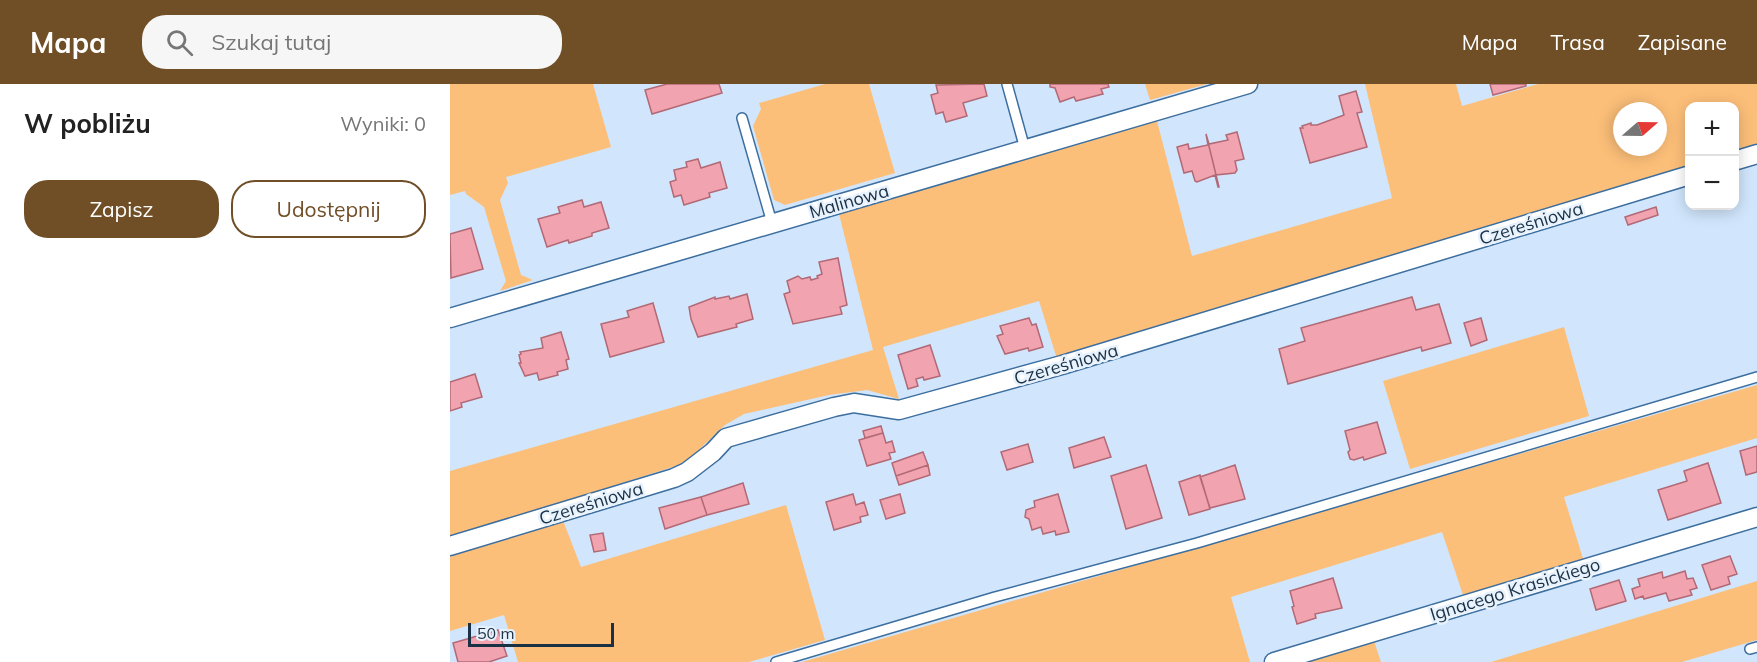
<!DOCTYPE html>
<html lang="pl">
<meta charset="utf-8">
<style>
body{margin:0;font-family:Mulish,sans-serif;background:#f6f6f6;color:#222}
.controls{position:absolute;right:18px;top:18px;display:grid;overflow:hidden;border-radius:12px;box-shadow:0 3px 15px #0003}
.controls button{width:54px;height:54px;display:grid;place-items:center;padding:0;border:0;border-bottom:2px solid #e0e0e0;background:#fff;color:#222;font:30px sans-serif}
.compass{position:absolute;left:1163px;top:18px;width:54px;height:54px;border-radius:50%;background:#fff;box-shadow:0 3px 15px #0003;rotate:70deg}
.scale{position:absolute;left:18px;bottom:15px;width:146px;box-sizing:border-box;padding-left:6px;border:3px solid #1a3045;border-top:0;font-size:16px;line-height:21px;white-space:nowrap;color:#1a3045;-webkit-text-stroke:4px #e7f2fd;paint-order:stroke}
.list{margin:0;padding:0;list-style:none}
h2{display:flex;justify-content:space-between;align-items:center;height:78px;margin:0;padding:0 24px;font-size:26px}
h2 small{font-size:20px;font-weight:400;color:#767676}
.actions{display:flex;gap:12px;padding:18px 24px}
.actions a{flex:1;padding:14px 0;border:2px solid #704e26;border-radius:24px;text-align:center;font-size:21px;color:#704e26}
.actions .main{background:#704e26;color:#fff}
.icon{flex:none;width:33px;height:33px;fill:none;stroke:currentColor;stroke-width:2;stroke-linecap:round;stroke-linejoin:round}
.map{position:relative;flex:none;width:1307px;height:578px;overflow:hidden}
header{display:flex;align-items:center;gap:36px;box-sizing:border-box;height:84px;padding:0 30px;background:#704e26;color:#fff}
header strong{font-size:28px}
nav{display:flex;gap:33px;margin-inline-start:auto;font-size:21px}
.search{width:420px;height:54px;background:#f6f6f6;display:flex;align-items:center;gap:15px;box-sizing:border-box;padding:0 21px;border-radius:24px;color:#767676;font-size:22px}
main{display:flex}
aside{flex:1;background:#fff}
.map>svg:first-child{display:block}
.green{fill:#fcbf79;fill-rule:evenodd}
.building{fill:#f1a3af;stroke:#b26976;stroke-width:1.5}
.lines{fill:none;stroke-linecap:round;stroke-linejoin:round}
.lane-casing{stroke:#3c6e9f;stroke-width:12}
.street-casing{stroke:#3c6e9f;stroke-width:21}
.lane{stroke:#fff;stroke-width:9}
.street{stroke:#fff;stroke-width:18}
.labels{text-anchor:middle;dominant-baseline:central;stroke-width:5;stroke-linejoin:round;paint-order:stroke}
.street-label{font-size:18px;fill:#1a3045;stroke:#e7f2fd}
</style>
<header>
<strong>Mapa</strong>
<div class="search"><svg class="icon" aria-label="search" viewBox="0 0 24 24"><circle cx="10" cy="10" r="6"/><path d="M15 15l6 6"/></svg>Szukaj tutaj</div>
<nav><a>Mapa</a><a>Trasa</a><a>Zapisane</a></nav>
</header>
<main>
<aside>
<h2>W pobliżu<small>Wyniki: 0</small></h2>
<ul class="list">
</ul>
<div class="actions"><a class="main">Zapisz</a><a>Udostępnij</a></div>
</aside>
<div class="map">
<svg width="1307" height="578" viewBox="0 0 1307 578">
<rect width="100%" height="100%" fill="#d1e6fc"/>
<path class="green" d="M0,0H143L161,63L56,93L58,99L50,116L71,191L83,196L50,207L56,197L34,123L16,110L15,107L0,111Z
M375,0H419L445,89L335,121L324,116L303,42L311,25L309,19Z
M695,0H757L700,16Z
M915,0H1006L1012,22L1088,0H1307V63L1285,70L1284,22H1240L1239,84L607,275L589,217L433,263L449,315L417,306L379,311L294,330L275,341L235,379L0,454V387L423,266L389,130L707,37L742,172L942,114ZM1172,27H1208V63H1172Z
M1114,243L1139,332L960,385L933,297Z
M1307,301V354L1114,413L1135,481L1014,514L992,448L781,513L800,578H352Z
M336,421L375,556L299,578H68L54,531L0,547V469L112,434L131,483Z
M1307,497V556L1232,578H1041Z
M923,554L931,578H846Z"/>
<path class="building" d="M217,0H269L272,9L202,30L195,6Z
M534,0L537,12L513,19L517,32L496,38L493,28L486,30L481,11L488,9L486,1Z
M600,0H658L659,3L651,5L653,10L626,17L624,13L610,18L605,4L600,3Z
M1040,0H1076V2L1043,11Z
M906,7L912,28L907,29L917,63L860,79L850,44H853L852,42L861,39V41H867L894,31L889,12Z
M787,48L794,75L785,77L787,86L785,89L766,91L769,103L756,50L759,60L778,56L776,51Z
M756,50L769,103H768L765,91L747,98L745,97L742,87L734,89L727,63L738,60L739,65L758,61Z
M248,75L251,84L270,78L277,104L259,109L260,113L234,121L231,111L224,113L220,98L226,96L224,86L237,83L236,78Z
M132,116L134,123L151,118L159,144L142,149V152L119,159L118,156L97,163L88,135L110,129L108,123Z
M1206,123L1208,131L1178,141L1175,133Z
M21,144L33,185L1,194L0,150Z
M388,174L397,221L390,223L392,230L343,240L334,210L340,208L337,197L348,192L352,195L360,193L361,196L368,194L367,192L372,190L369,178Z
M297,210L303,235L286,240L287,243L248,253L241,235L239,223L265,213V215L279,212L280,215Z
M962,213L966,226L989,220L1001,259L972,267L971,263L838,300L829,265L855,257L851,244Z
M203,219L214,258L160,273L151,240L179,233L177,227Z
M579,234L582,241L586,240L593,263L579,267L578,264L555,270L547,252L553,250L550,242Z
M1031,234L1037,256L1021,262L1014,239Z
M111,248L119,275L116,276L118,285L107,288L108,291L89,296L87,289L75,292L69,279H71L69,271L71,270L70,268L93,264L91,254Z
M480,261L490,292L474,296L473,293L466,295L468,302L458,305L448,271Z
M25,290L32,313L11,319L12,323L0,327V298Z
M927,338L936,369L914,376L913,373L904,376L900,375L898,368L900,366L895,347Z
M431,342L433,349L415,354L413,347Z
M433,349L436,359L442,357L445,368L439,369L441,375L417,382L409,356Z
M654,353L661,373L624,384L619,364Z
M578,360L583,378L557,386L551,368Z
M1307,362V388L1296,391L1290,367Z
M473,368L478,381L446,392L442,379Z
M1258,379L1271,419L1218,436L1208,406L1237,397L1234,387Z
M478,381L480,391L449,401L446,392Z
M696,381L712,434L676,445L661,392Z
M785,381L795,415L760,424L750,393Z
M750,391L760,425L739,431L729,398Z
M293,399L299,420L257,431L251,413Z
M403,410L406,421L414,418L418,431L410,433L411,438L384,446L376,418Z
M450,410L455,429L436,435L430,416Z
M608,410L619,448L606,451L605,447L593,450L591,443L582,446L579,435L575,433L576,426L585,423L584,417Z
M251,413L257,431L215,445L209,424Z
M153,449L156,466L144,468L140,451Z
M1280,472L1287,490L1278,493L1280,500L1261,506L1252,481Z
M1235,487L1237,495L1243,494L1247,504L1240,506L1242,511L1219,517L1216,509L1194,515L1193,512L1185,515L1182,505L1190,502L1188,495L1212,488L1213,494Z
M883,494L892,524L865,530L866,534L847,540L842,523L844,522L840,507Z
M1169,496L1176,517L1146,526L1140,505Z
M48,546L57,572L39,578H8L3,559Z"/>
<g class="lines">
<defs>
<path id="lane" d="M557,0L575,65
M292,34L322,139
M1300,565L1307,563
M326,578L545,513L747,459L1307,293"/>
<path id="street" d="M1284,77L1307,70
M0,234L798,0
M0,462L224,394L237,388L263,368L276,354L384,323L404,319L449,326L612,281L1240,91
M824,578L1307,433"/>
</defs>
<use href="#lane" class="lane-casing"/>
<use href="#street" class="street-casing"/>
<use href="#lane" class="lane"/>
<use href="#street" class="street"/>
</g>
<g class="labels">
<g class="street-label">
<text transform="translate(399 117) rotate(-16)">Malinowa</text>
<text transform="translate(1081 139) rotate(-17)">Czereśniowa</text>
<text transform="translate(616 280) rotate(-16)">Czereśniowa</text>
<text transform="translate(141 419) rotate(-17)">Czereśniowa</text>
<text transform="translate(1065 505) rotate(-17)">Ignacego Krasickiego</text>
</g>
</g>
</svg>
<div class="controls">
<button>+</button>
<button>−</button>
</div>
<svg class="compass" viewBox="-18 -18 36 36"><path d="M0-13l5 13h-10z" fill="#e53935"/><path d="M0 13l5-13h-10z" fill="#767676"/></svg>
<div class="scale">50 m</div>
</div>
</main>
